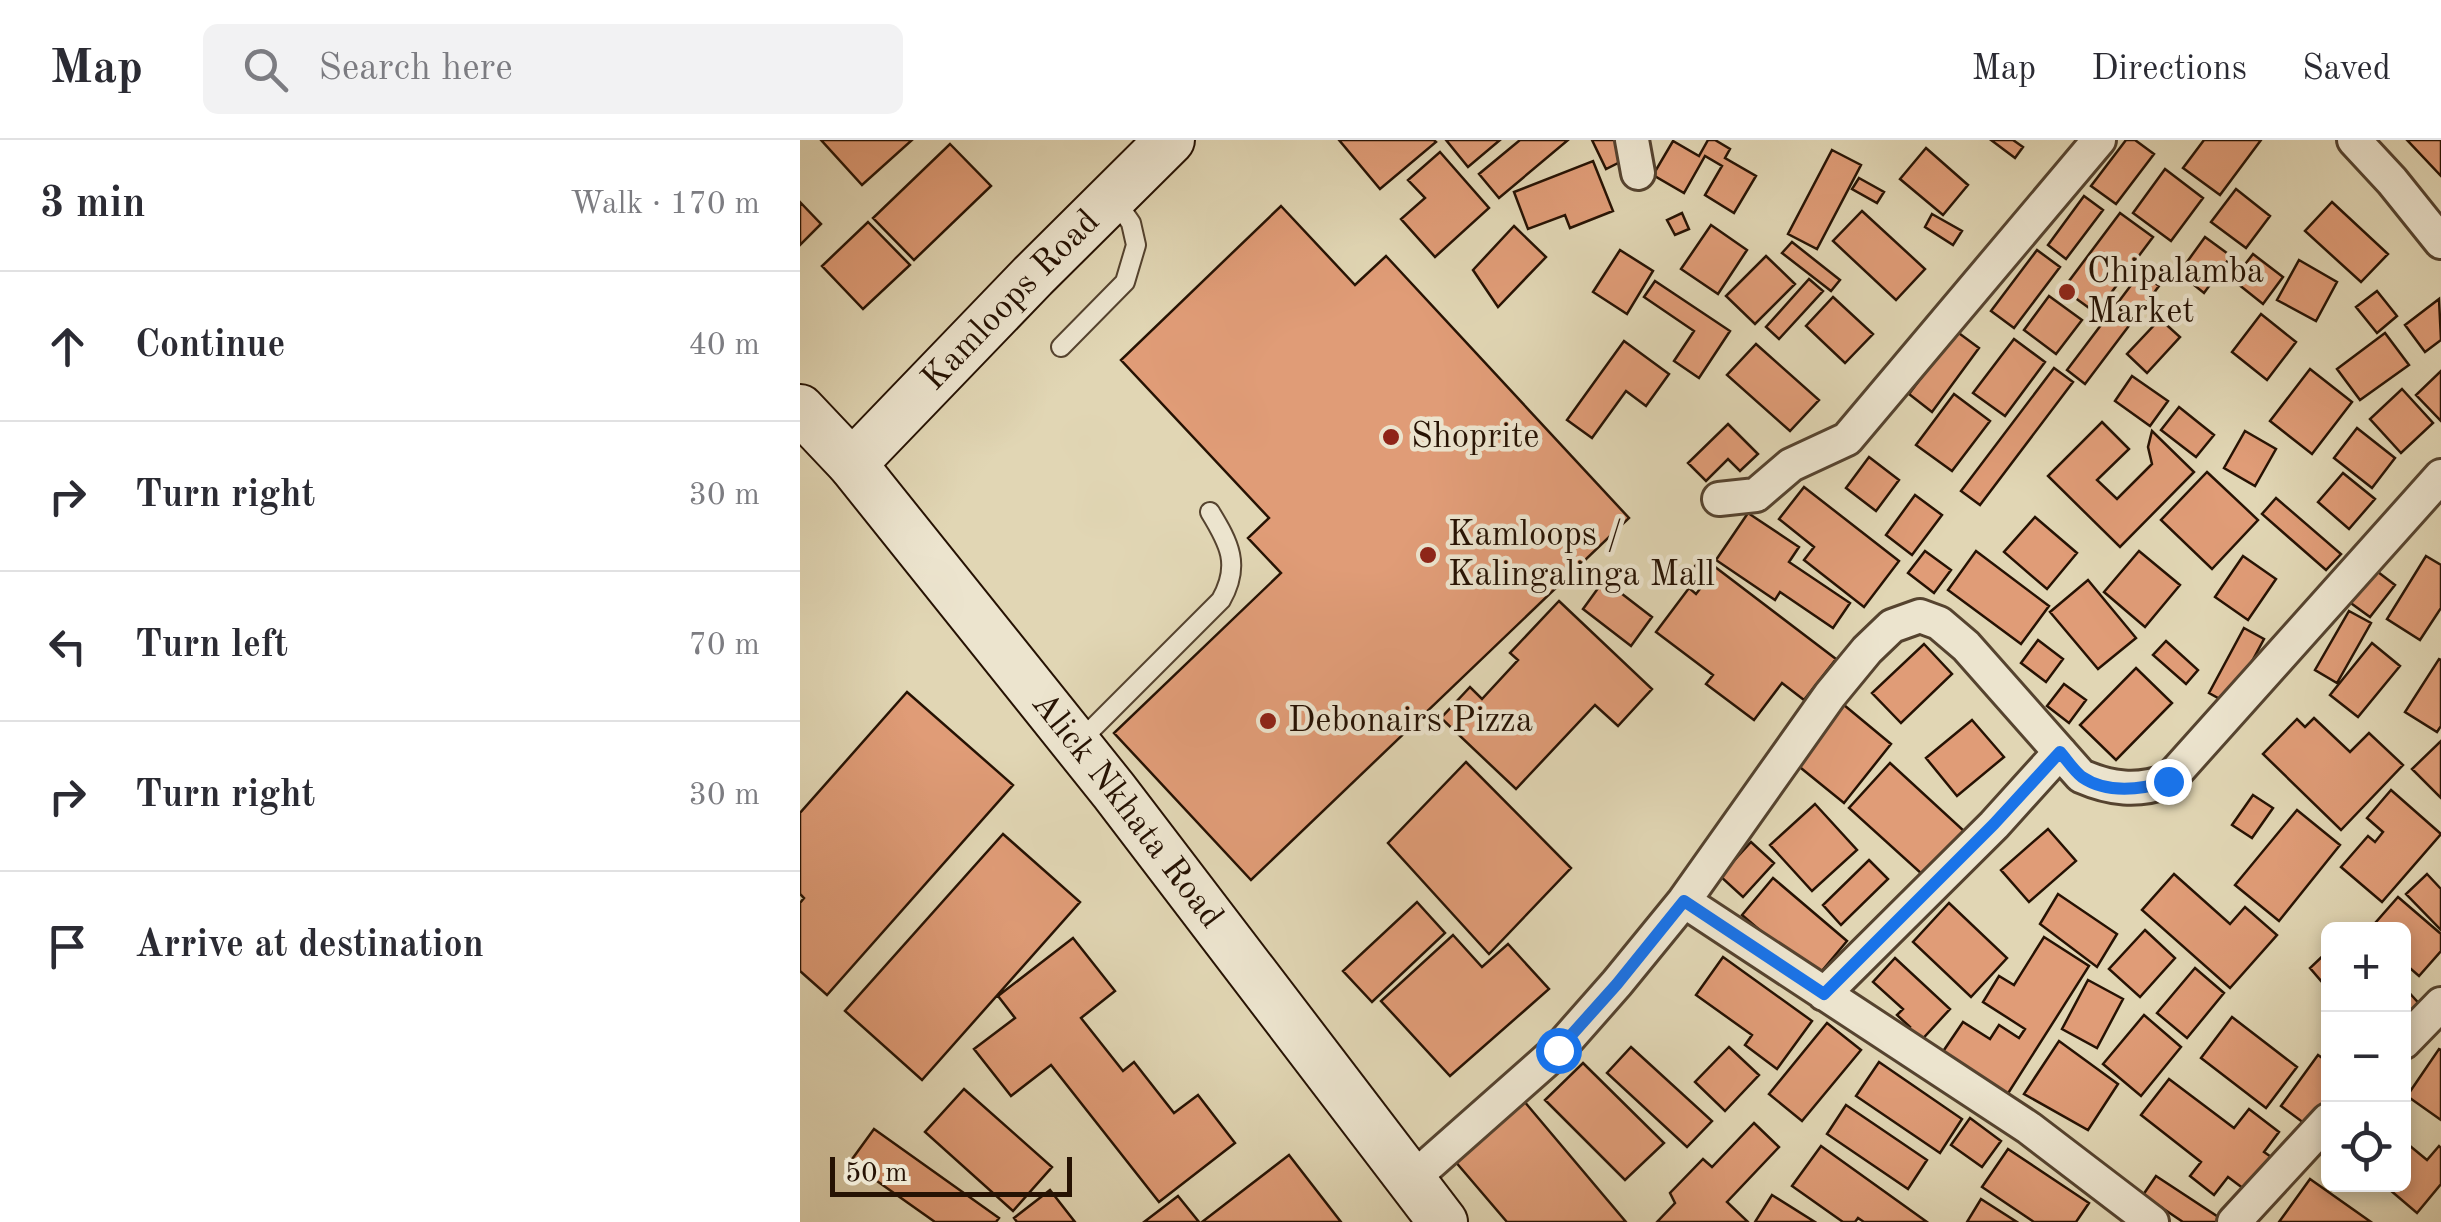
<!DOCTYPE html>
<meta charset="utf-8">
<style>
body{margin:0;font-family:"Old Standard TT",serif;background:#f2f2f3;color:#2b2b33}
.controls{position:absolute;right:30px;bottom:30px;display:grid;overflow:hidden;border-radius:15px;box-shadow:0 5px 15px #0003}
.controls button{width:90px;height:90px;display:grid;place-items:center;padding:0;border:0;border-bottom:2px solid #e1e1e2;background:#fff;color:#2b2b33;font:50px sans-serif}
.scale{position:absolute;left:30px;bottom:25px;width:242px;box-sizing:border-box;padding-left:10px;border:5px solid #261203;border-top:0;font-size:28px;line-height:35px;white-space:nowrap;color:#261203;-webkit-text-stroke:8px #ece4ce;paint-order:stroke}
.stop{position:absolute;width:30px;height:30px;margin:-22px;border:8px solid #1a73e8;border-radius:50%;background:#fff}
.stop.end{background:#1a73e8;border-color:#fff;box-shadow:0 2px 10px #0008}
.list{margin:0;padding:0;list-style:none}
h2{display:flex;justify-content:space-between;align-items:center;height:130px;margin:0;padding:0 40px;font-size:42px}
h2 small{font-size:32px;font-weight:400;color:#7c7c81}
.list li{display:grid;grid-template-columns:65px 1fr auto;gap:30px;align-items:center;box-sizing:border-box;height:150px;padding:0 40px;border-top:2px solid #e1e1e2}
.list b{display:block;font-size:38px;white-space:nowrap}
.list em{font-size:32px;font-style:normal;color:#7c7c81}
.icon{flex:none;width:55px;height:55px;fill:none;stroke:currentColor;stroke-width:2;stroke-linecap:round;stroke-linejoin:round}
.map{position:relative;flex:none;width:1641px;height:1082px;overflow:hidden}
header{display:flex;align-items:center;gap:60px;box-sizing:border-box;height:140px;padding:0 50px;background:#fff;border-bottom:2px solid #e1e1e2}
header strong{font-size:48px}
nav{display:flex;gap:55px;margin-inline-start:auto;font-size:35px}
.search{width:700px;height:90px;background:#f2f2f3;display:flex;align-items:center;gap:25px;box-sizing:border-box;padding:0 35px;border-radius:15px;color:#7c7c81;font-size:38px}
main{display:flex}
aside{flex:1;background:#fff}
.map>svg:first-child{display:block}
.building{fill:#e09c77;stroke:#261203;stroke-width:2.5}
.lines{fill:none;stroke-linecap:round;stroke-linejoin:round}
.lane-casing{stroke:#55432f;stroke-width:22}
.street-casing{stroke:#55432f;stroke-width:38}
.secondary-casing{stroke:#261203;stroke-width:52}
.lane{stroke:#ece4ce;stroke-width:18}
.street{stroke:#ece4ce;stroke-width:32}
.secondary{stroke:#ece4ce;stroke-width:48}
.route{stroke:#1a73e8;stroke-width:12}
.poi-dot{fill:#8f2418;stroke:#ece4ce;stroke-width:4}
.labels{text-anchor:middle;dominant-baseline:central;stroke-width:9;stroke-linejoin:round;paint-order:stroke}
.poi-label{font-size:35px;fill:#261203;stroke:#ece4ce;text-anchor:start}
.street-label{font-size:35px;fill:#261203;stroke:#ece4ce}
</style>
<header>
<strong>Map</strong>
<div class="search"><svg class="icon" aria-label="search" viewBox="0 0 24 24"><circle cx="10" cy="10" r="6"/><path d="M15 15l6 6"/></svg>Search here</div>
<nav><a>Map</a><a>Directions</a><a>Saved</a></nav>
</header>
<main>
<aside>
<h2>3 min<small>Walk · 170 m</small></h2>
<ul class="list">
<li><svg class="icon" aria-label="ahead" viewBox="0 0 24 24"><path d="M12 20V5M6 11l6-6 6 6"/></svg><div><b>Continue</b></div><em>40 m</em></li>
<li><svg class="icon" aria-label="right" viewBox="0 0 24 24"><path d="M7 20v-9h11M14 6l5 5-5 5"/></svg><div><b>Turn right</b></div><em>30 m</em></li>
<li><svg class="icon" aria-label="left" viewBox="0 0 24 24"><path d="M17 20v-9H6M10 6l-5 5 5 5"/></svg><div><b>Turn left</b></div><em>70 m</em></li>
<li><svg class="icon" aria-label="right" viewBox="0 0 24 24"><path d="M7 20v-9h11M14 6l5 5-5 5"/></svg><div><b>Turn right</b></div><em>30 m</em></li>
<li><svg class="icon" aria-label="arrive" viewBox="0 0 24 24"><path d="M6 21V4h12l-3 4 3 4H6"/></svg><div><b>Arrive at destination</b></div></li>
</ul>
</aside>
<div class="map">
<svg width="1641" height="1082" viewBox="0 0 1641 1082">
<rect width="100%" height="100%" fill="#e1d6b4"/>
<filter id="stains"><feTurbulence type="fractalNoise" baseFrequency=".002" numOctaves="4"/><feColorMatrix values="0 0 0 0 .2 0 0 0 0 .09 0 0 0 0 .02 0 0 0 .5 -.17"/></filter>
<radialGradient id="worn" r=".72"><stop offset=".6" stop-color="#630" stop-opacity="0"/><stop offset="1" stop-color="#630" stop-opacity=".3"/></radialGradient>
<path class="building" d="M21,0H112L62,45Z
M539,0H634L636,2L580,49Z
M646,0H700L668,27Z
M720,0H768L699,58L679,34Z
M792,0H819L828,18L806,29Z
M908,0H915L930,9L925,18L956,36L934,73L905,55L922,26L905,16L884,53L853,35L873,1L899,16Z
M1191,0H1213L1223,7L1215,18Z
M1326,0H1335L1354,14L1316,64L1291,46Z
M1404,0H1461L1420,55L1383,28Z
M1607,0H1641V36Z
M150,4L191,46L114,120L73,78Z
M1126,8L1168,45L1143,75L1100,39Z
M1032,10L1061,25L1017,109L988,94Z
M640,12L689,68L635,117L601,79L625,58L608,40Z
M793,21L813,71L770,88L765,75L728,89L714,52Z
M1365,29L1403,58L1371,101L1333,73Z
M1059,38L1084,52L1077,63L1052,49Z
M1436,49L1470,76L1446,108L1411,82Z
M1284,56L1303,70L1266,119L1248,105Z
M0,62L21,84L0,105Z
M1532,62L1588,114L1561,142L1505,91Z
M481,66L555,145L586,116L829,378L451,740L314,593L481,433L448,398L469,378L321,220Z
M1062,71L1125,129L1096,160L1033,101Z
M882,73L889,89L875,95L867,80Z
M1320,73L1353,97L1296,173L1263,149Z
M1132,74L1162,91L1153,105L1125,87Z
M68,82L110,125L63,169L22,126Z
M911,85L947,110L918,154L881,129Z
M714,86L746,117L698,167L673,130Z
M1405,97L1431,116L1404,153L1379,133Z
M992,102L1040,140L1031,151L982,113Z
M820,110L853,131L827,174L793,152Z
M1237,110L1260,127L1214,188L1191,171Z
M1453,114L1483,137L1463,164L1433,140Z
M966,116L995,144L955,184L926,156Z
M1499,120L1537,142L1516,181L1477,160Z
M1341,132L1359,146L1285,244L1267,230Z
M1009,139L1023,151L979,199L966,187Z
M855,141L930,191L899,238L874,221L894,191L844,157Z
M1577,151L1597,176L1577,193L1556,167Z
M1249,156L1282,180L1256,214L1224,190Z
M1033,157L1073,194L1045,223L1006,186Z
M1639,159L1641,200L1625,212L1605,185Z
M1461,174L1496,202L1467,240L1432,212Z
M1360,179L1380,197L1347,233L1327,214Z
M1156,191L1179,208L1132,272L1109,254Z
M1585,193L1609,225L1560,260L1537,229Z
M1214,199L1245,222L1205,276L1173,253Z
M824,201L869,234L846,266L826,251L792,298L767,280Z
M956,204L1019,260L990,291L927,235Z
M1254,228L1273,242L1180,365L1161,351Z
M1510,229L1552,262L1512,314L1470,281Z
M1641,231V281L1616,255Z
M1332,236L1368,261L1350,286L1315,261Z
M1602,249L1633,283L1601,313L1570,279Z
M1154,254L1190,281L1152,331L1116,305Z
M1379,267L1414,295L1396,317L1361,290Z
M1302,282L1329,309L1297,340L1317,359L1352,324L1348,307L1352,291L1394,332L1320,407L1248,336Z
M928,284L958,314L940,331L928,319L906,341L888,323Z
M1557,288L1595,318L1572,348L1534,318Z
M1445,291L1476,309L1455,346L1424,328Z
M1069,317L1099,340L1076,371L1046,348Z
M1407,332L1458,380L1412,429L1361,380Z
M1543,333L1575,359L1549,389L1518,362Z
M1004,347L1099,421L1064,467L1004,420L1014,407L979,379Z
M1115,355L1142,375L1112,415L1086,395Z
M1476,358L1541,414L1526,430L1462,374Z
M948,373L999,407L989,422L1050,463L1033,488L980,452L975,460L916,420Z
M1235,377L1277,413L1247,449L1204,412Z
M1125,411L1151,430L1134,453L1108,433Z
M1176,411L1249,466L1221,504L1148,450Z
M1339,411L1380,445L1345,487L1304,452Z
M1443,416L1476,439L1448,480L1415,457Z
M1626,416L1641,425V468L1620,500L1587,479Z
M902,417L1036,519L1004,560L982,543L954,580L906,544L913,535L856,492L889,448L896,454L903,445L889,434Z
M1574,429L1595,445L1570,477L1548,461Z
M804,440L852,477L831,506L783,469Z
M1288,440L1336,498L1298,529L1250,472Z
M759,461L852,549L818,586L795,565L716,649L641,578L670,547L682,559L718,520L710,513Z
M1549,471L1571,483L1537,543L1515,530Z
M1444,488L1464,499L1429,564L1409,553Z
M1238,500L1263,519L1246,542L1221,523Z
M1366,501L1398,530L1386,544L1353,515Z
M1572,503L1600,526L1558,577L1530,555Z
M1124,504L1152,534L1101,583L1072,553Z
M1639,519L1641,520V586L1637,592L1605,572Z
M1336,528L1372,563L1316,620L1280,585Z
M1264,544L1286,560L1269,583L1247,566Z
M107,552L213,645L27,855L0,831V763L4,758L0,754V673Z
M1044,565L1091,604L1044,663L996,624Z
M1514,578L1550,612L1569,593L1603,625L1541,690L1463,614L1497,579L1505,587Z
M1172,580L1204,617L1157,656L1126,618Z
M1641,601V658L1612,629Z
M666,622L771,728L689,814L588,703Z
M1090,623L1164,691L1123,735L1049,668Z
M1591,650L1641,694L1582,762L1541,727L1568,696L1575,702L1583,692L1567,678Z
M1453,655L1473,668L1452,698L1432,685Z
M1015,664L1057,710L1012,751L970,705Z
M1497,670L1540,705L1479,781L1435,745Z
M1248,689L1276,721L1229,762L1201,730Z
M203,694L280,762L122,940L45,871Z
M951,702L974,723L943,757L920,736Z
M1069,720L1088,739L1041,785L1023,765Z
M1374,734L1430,784L1445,767L1477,795L1430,848L1342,770Z
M1627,734L1641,749V790L1606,754Z
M973,738L1047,801L1016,838L942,775Z
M1258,754L1317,794L1297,827L1240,784Z
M1598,757L1641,794V811L1619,836L1604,823V790H1569Z
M617,762L645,793L572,862L543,831Z
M1149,763L1207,818L1171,857L1113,802Z
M1345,790L1375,818L1340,857L1309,829Z
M653,795L682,827L708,804L749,849L650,936L581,861Z
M1244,797L1289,826L1207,955L1142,913L1163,882L1190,899L1199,885L1219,898L1225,889L1183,862L1199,836L1214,845Z
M273,798L315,851L281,878L323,931L334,922L374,973L398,955L435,1003L359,1062L251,925L211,956L174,909L215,878L198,856Z
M1528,811V849L1510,828Z
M923,817L1012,881L977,929L945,905L952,895L896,855Z
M1095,818L1150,869L1117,905L1103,898L1110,887L1097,875L1103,869L1073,842Z
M1395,828L1424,853L1387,898L1357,873Z
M1288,840L1323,859L1297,908L1262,889Z
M1604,847L1624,869L1604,888Z
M1344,875L1381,907L1341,956L1303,924Z
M1432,877L1497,927L1466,968L1401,918Z
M1027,883L1061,910L1002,981L969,954Z
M1259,901L1318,944L1288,990L1224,954Z
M831,907L912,981L887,1007L807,933Z
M929,907L959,935L925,971L895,942Z
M1639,909L1641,910V980L1607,956Z
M1518,915L1528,922V966L1512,989L1481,966Z
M1079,922L1162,979L1140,1013L1056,956Z
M783,923L864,1003L825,1040L745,960Z
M1369,939L1434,988L1449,969L1479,992L1464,1012L1477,1021L1452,1055L1428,1037L1414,1055L1390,1036L1401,1022L1341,975Z
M164,949L252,1027L213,1071L125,992Z
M718,954L826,1082H707L648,1013Z
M1046,965L1127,1020L1108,1049L1027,994Z
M1170,978L1201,1001L1182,1027L1151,1005Z
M954,983L979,1007L927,1062L948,1082H857L875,1063L870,1053L903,1019L912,1027Z
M74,989L199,1078L196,1082H135L50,1022Z
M1604,1001L1627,1020L1639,1006L1641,1008V1044L1617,1073L1583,1044H1604Z
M1021,1006L1127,1082H1064L1058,1078L1055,1082H1043L992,1046Z
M1208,1009L1289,1063L1276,1082H1234L1182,1047Z
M489,1015L541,1082H402Z
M1356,1036L1426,1082H1383L1343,1055Z
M1510,1039L1571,1082H1479Z
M250,1050L275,1082H217L214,1078Z
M972,1055L1015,1082H955Z
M378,1056L399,1082H344Z
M1181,1059L1217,1082H1167Z"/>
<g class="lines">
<defs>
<path id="lane" d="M261,207L325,142L336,105L331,83L313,57
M277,604L421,460C441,425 429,403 410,372"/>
<path id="street" d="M832,0L838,33
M1554,0L1592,41L1641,102
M919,359L956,355L991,325L1047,299L1299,0
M884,761L1229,988L1352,1082
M1024,854L1194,685L1260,612
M1604,902L1641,864
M610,1041L758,910L817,843L884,761L1030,555L1067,510L1092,486L1120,476L1139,483L1166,506L1281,636C1311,649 1337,652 1368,641L1641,336
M1434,1082L1528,980"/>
<g id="secondary">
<path id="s1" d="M0,269L52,324L314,651L643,1082"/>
<path id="s2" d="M52,324L233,136L370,0"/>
</g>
</defs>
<use href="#lane" class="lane-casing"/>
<use href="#street" class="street-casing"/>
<use href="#secondary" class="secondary-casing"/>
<use href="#lane" class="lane"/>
<use href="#street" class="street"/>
<use href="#secondary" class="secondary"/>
</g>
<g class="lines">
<path class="route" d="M758,910L817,844L884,761L1024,854L1194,684L1260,612C1267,620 1274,631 1282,637C1307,654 1341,650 1368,641"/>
</g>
<g class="poi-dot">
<circle cx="1267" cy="152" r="10"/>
<circle cx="591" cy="297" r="10"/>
<circle cx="628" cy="415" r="10"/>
<circle cx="468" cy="581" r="10"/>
</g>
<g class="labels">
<g class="poi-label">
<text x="1287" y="132">Chipalamba<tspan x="1287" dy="40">Market</tspan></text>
<text x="611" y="297">Shoprite</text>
<text x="648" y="395">Kamloops /<tspan x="648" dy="40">Kalingalinga Mall</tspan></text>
<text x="488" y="581">Debonairs Pizza</text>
</g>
<g class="street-label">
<text stroke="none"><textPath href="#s2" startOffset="228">Kamloops Road</textPath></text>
<text stroke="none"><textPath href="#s1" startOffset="518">Alick Nkhata Road</textPath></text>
</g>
</g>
<rect width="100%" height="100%" filter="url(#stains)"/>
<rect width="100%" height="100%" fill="url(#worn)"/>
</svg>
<div class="controls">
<button>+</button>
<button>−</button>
<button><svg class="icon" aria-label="locate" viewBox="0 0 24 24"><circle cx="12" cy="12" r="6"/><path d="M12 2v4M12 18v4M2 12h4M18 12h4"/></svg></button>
</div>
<div class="scale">50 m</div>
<div class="stop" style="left:758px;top:910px"></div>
<div class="stop end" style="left:1368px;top:641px"></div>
</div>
</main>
